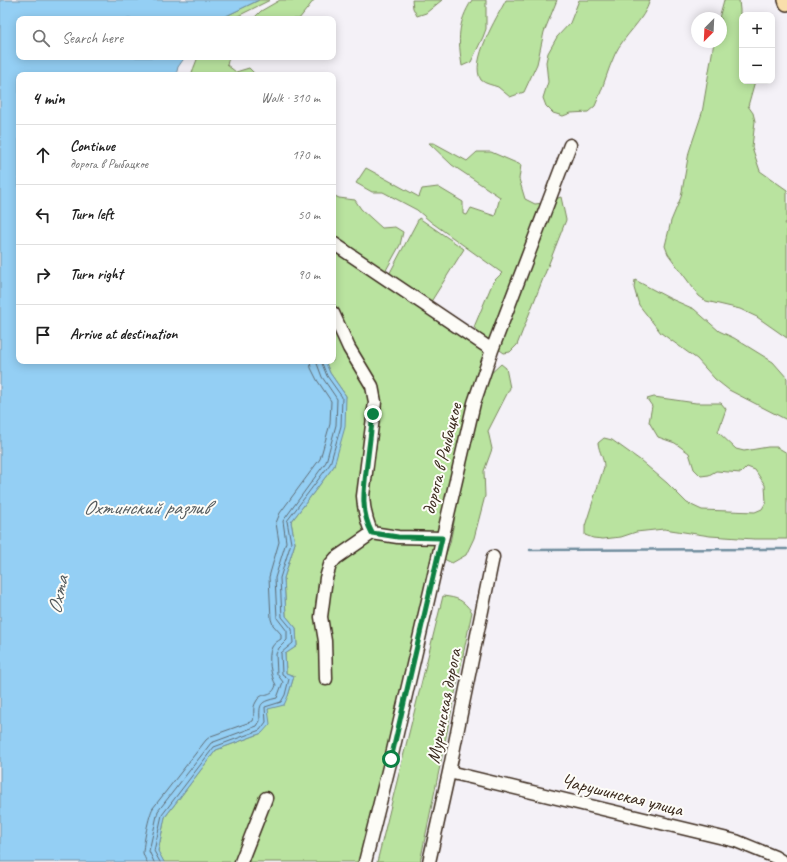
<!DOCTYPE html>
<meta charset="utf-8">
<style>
body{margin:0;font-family:Caveat,sans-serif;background:#f2f2f2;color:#222}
.controls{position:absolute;right:12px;top:12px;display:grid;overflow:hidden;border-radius:8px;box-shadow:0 2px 10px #0003}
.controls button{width:36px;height:36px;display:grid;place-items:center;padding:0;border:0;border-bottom:1px solid #e0e0e0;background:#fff;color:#222;font:20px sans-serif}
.compass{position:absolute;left:691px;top:12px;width:36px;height:36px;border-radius:50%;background:#fff;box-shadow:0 2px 10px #0003;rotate:204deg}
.stop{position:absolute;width:12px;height:12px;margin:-9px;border:3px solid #0b8043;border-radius:50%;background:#fff}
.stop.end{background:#0b8043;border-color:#fff;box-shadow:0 1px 4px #0008}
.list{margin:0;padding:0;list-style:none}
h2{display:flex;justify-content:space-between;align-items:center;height:52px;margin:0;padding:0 16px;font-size:17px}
h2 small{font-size:13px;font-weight:400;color:#767676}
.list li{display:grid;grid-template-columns:26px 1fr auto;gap:12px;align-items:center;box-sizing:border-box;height:60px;padding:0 16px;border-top:1px solid #e0e0e0}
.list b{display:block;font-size:15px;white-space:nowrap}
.list p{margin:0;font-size:13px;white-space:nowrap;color:#767676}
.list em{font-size:13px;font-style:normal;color:#767676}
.icon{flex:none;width:22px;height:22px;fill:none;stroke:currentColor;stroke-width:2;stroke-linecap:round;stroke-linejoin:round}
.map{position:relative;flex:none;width:787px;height:862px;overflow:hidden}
.search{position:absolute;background:#fff;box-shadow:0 2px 10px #0003;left:16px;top:16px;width:320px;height:44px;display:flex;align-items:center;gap:10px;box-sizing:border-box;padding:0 14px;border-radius:8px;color:#767676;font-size:15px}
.panel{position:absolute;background:#fff;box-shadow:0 2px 10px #0003;left:16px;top:72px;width:320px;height:292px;border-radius:8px}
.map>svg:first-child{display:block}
.green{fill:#b9e39f;stroke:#7a865e}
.water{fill:#94cff4;stroke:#708d9e}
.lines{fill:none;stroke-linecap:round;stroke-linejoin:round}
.shore{stroke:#5f6c74;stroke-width:1}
.stream{stroke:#708d9e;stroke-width:2.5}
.minor-casing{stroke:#3b2a1e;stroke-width:15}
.major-casing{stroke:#3b2a1e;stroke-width:18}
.minor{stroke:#fdfcf7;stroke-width:12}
.major{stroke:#f9deab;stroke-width:15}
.route{stroke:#0b8043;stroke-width:5}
.labels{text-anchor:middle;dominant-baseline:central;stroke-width:4;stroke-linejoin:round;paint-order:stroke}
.street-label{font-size:19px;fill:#3b2a1e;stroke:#fdfcf7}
.water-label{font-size:20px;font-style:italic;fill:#565c5e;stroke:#fdfcf7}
</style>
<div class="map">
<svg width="787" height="862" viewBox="0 0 787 862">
<rect width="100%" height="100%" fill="#f4f1f7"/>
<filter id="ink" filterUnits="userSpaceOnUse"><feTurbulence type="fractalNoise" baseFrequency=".025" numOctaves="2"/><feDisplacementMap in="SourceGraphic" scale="8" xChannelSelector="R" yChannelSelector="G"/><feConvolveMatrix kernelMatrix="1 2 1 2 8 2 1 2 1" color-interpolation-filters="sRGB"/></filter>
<g filter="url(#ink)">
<path class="green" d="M259,0H270L232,19H220Z
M280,0H314L299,19H253L261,11Z
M412,0H442L426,13L417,16L413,8Z
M472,0H486V29L483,37L471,62L462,66C458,39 457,24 472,0Z
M506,0H557L544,32L537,64L524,92L510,97C506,94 502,90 498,87C493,85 485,84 481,80C469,62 497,17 506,0Z
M579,0H650C644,21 624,35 615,54C607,71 603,89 595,106L588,112L571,113L563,116L553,113L546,106L543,98L548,82L546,62L548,53L557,37L570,23Z
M724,0H739L740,10V27L742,29V81H755L748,106L753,113L755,121L752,147L760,171L787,190V222L785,223L787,226V338L757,317L740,309L706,301L699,296L668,254L665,246L671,221L681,197L689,152L702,113L714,42H721V18H719Z
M198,57H229L227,65L236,72L249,68L256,75H191Z
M429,143H434L467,161L477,152H491L521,165L519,179L525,199L535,204L543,203L561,197L566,220L517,345L510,352L504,353L481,336L474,327L493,282L502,273L431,222L417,210L383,192H372L356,183L366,168L419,197L422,189L438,187L463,202V214L467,215L471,208L495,216L500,197L452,165Z
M333,195L339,198L355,200L361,209L382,228L395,227L403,232L400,245L385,272L333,236Z
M419,218L464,249L427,308L488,353L365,862H164L158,852L165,817L216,750L262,733L268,709L288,696L294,676L286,673L285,654L297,646L296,628L286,616L284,578L295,543L291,522L334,466L346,396L330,373L325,361H333V244L385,282Z
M635,280L669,298L694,309L719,331L734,338L773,362L787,378V420L729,390L715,379L697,359L661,333L639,305L634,288Z
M501,364L506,368L510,388L488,431L492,449L484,471L485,496L474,538L466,555L452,563L444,559L450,543L454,522V503L477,404L488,376Z
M654,397L696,403H721L726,409L718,432L736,449L744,451L768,447H777L787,453V539H754L710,536L664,529L636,532L621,537L603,539L593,538L585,535V526L604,467C604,458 599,452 598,443L604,438L612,440L640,460L667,483L687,503L702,510L755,512L762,509L766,502L765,485L755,470L747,467L741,473L716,471L709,475L701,476L694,469L689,453L675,443L658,437L649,422L652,406L647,399Z
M443,596C458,598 462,599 472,612L420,862H377Z"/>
<path class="water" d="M0,0H259L220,19H19V57H185L178,67L176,75H19V361H325L330,373L346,396L345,427L334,466L291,522L295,543L284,578L286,616L296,628L297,646L285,654L286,673L294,676L288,696L284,705L268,709L270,724L262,733L216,750L165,817L158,851L164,862H0Z"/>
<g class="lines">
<path class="shore" d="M147,862C145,859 144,856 143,853C143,845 149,814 153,808L206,740L211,736L253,721C255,714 252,708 256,702C262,690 272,699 276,685C271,677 267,656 272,647C274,643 278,641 281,639V634L273,625L271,619L269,577L279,542L276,523L280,513L320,459L330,424L331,401L317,380L311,368L310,361
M154,862L149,851L158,811L211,743L257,726L260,721C259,703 260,702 277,698L283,682L277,674L276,654L279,648L287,640V631L277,618L275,578L286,542L283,521L326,462L336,425L337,399L322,377L316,361
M160,862L154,851L162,815L214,747L260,730L266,722L265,707L281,702L285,695L289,679L282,674L281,653L293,643L292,629L282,617L280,578L291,543L287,521L330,464L341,426L342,397L327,376L321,361"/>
<path class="stream" d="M530,550L787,549"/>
<defs>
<path id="minor" d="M333,243L492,350
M372,533L398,537L442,538
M326,679L325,641L321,617L326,578L330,565L336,558L372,533C366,521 364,510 363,496L375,402L372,386L349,348L333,313
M449,772L736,841L775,857L783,862
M241,862L266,798
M365,862L391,759L474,403L492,350L570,145
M429,862L449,772L493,557"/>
<path id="major" d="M786,0L787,3"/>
</defs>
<use href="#minor" class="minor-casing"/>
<use href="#major" class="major-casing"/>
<use href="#minor" class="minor"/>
<use href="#major" class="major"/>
</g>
</g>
<g class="lines" filter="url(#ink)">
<path class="route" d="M373,414C371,431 369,447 367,464C364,488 360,511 372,533L398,537L442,538L391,759"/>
</g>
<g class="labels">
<g class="street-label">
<text transform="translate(442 459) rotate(-76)">дорога в Рыбацкое</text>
<text transform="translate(444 706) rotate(-79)">Муринская дорога</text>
<text transform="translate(622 795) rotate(14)">Чарушинская улица</text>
</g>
<g class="water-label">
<text x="146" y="507">Охтинский разлив</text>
<text transform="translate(58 595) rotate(-78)">Охта</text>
</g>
</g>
</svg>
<div class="controls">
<button>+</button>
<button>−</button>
</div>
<svg class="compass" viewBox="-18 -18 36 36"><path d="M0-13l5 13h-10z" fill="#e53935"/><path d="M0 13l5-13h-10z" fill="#767676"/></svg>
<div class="stop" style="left:391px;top:759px"></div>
<div class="stop end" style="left:373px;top:414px"></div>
<div class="search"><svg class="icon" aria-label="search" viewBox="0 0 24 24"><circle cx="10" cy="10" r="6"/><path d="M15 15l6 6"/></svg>Search here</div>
<section class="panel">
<h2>4 min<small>Walk · 310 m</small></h2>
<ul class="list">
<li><svg class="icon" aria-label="ahead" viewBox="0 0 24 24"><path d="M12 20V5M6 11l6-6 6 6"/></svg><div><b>Continue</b><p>дорога в Рыбацкое</p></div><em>170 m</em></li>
<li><svg class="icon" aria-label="left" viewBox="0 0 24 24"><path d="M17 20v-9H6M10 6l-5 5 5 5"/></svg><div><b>Turn left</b></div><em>50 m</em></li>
<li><svg class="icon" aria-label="right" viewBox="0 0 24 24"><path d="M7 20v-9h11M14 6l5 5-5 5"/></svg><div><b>Turn right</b></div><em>90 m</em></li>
<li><svg class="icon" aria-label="arrive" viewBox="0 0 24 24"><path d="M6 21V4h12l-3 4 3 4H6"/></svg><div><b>Arrive at destination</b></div></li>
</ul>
</section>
</div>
